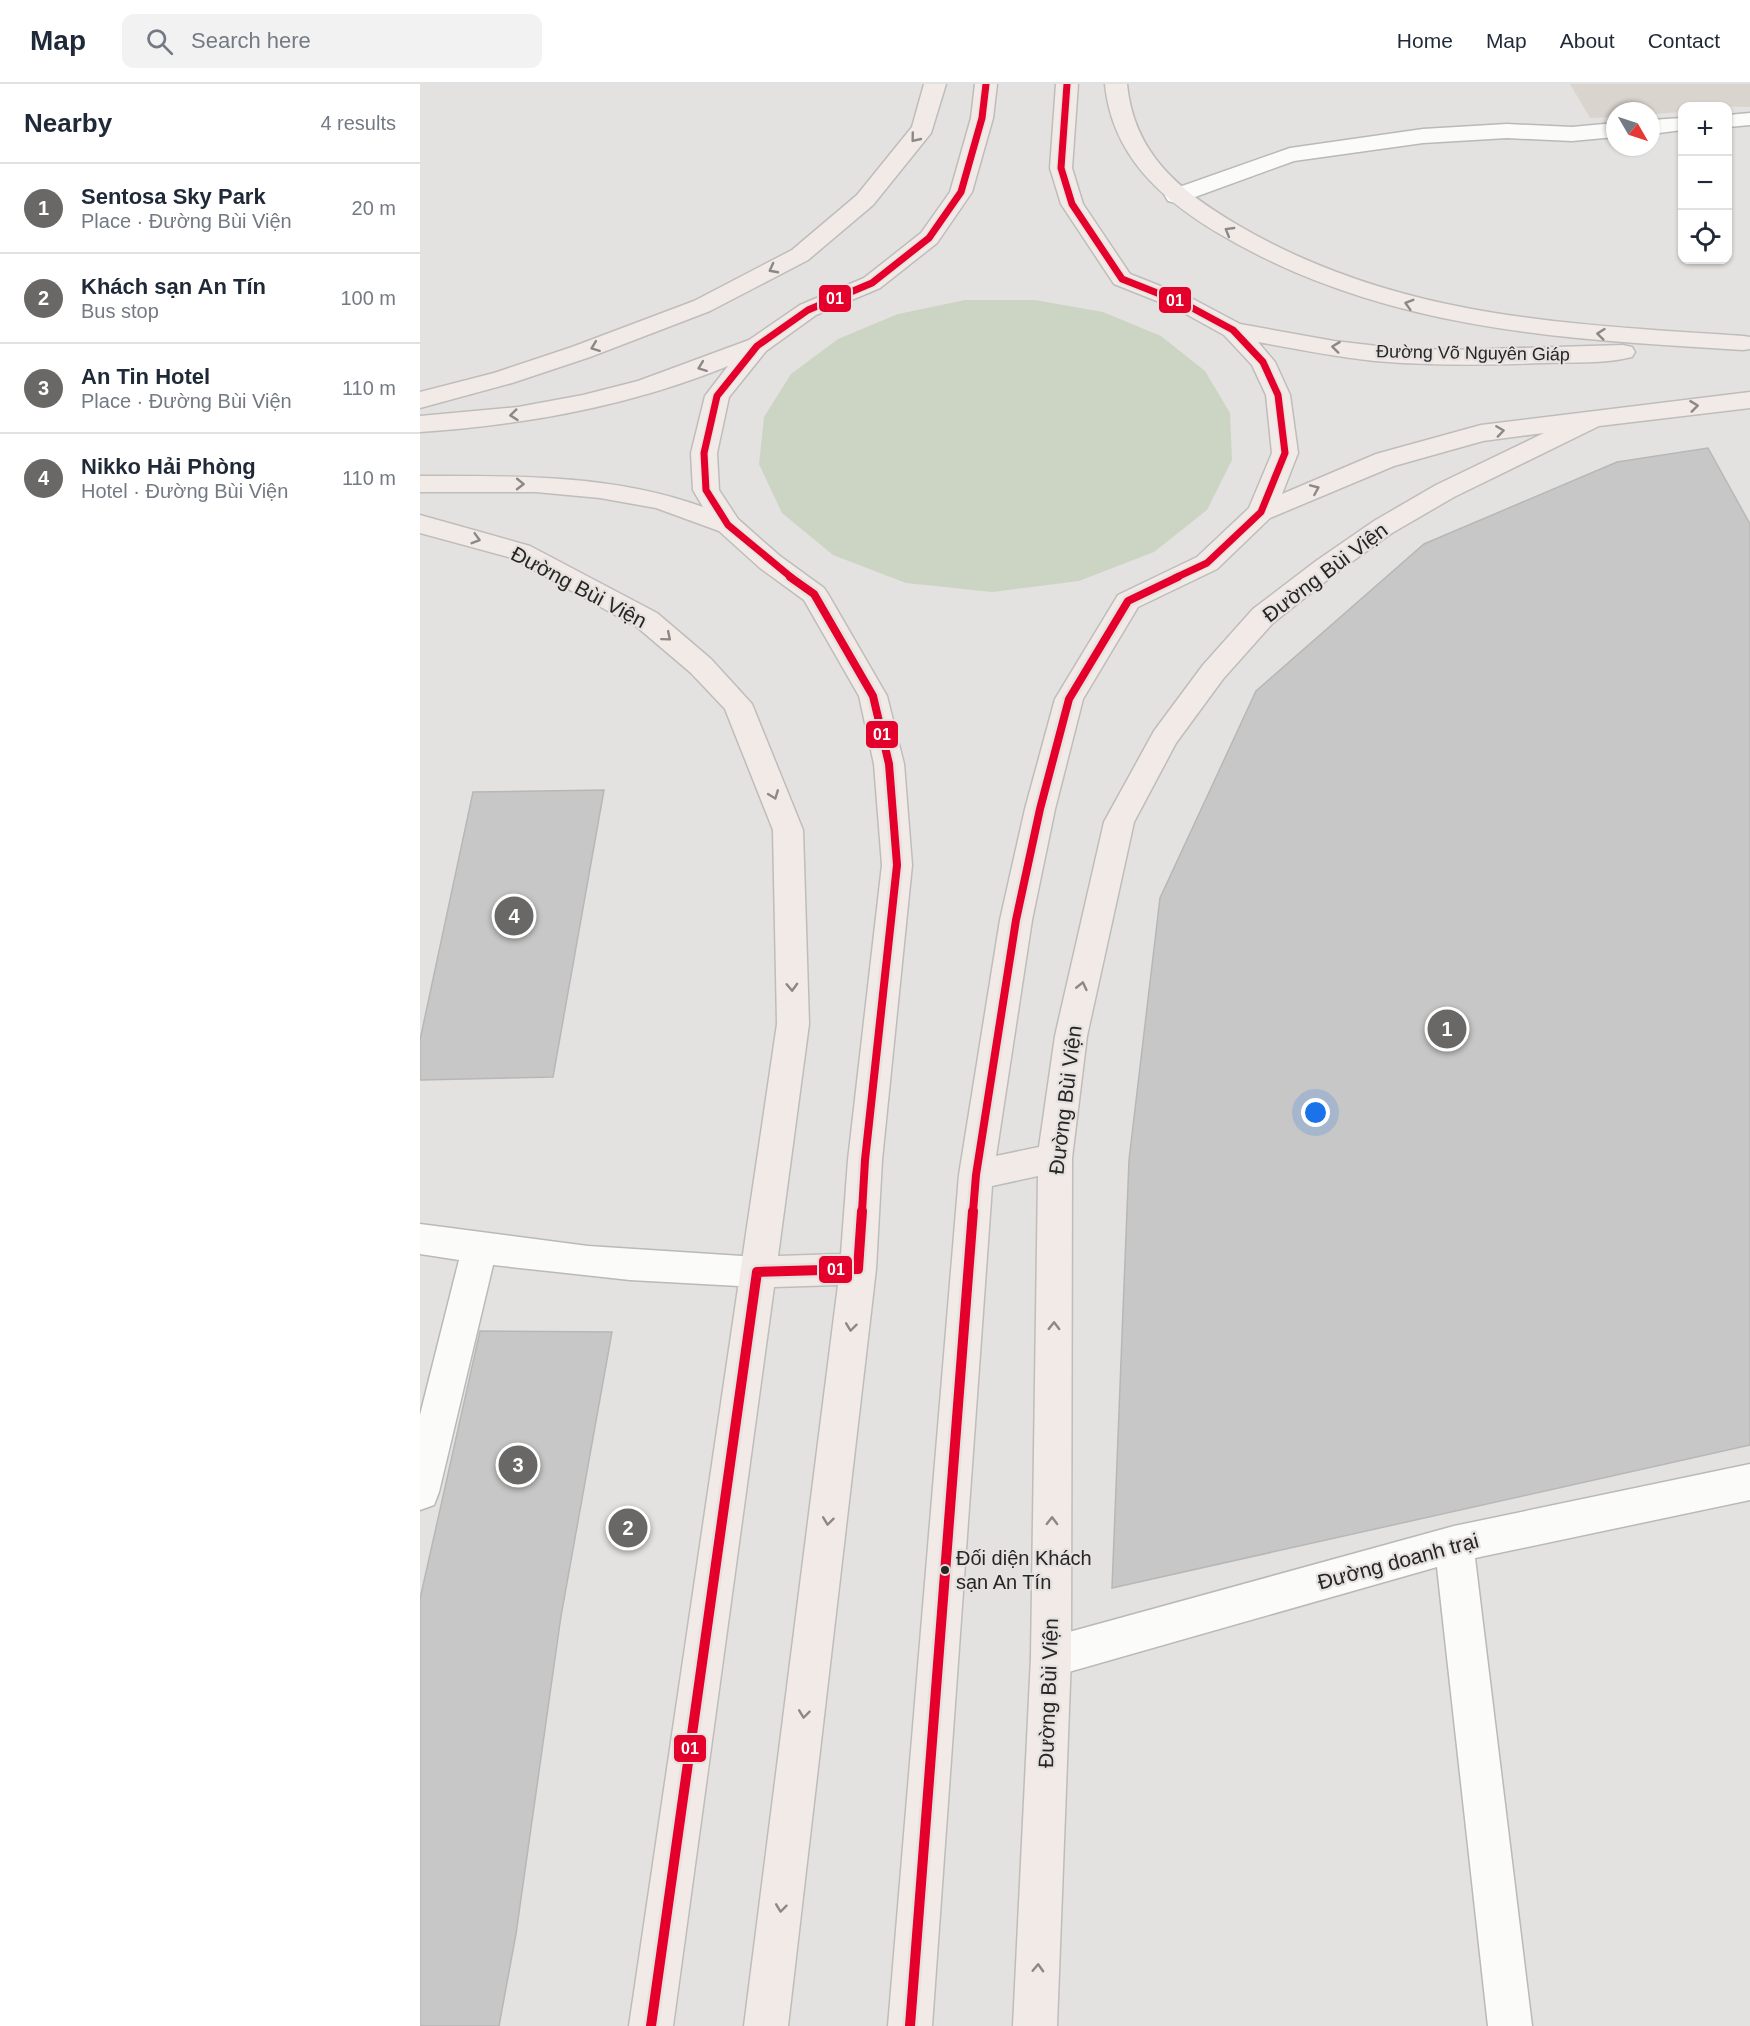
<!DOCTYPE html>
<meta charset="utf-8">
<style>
body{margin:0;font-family:Arial,sans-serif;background:#f2f2f3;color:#1f2937}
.controls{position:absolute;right:18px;top:18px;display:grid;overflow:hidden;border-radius:12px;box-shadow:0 2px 4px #0004}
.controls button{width:54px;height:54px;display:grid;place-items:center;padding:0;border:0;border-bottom:2px solid #e0e1e3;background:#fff;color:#1f2937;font:30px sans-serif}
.compass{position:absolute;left:1186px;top:18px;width:54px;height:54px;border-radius:50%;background:#fff;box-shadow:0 2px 4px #0004;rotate:129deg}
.you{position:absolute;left:896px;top:1029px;width:21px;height:21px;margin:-15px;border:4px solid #fff;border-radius:50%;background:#1a73e8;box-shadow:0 0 0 9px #1a73e833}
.badge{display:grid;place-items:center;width:39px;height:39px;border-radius:50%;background:#696866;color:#fff;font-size:20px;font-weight:700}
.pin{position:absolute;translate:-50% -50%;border:3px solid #fff;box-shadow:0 2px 6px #0006}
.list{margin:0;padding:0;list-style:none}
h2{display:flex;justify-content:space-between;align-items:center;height:78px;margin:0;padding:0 24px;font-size:26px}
h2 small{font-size:20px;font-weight:400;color:#747a83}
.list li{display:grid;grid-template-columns:39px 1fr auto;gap:18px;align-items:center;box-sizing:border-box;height:90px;padding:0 24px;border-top:2px solid #e0e1e3}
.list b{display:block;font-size:22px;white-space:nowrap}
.list p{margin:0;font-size:20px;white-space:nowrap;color:#747a83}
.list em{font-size:20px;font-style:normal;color:#747a83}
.icon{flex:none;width:33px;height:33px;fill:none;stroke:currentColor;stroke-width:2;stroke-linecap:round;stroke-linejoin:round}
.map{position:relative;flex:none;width:1330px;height:1942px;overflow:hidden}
header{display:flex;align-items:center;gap:36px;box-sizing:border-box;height:84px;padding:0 30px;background:#fff;border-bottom:2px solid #e0e1e3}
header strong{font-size:28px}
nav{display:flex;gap:33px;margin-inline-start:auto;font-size:21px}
.search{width:420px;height:54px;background:#f2f2f3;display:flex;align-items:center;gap:15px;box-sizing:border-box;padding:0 21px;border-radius:12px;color:#747a83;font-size:22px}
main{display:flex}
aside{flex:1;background:#fff}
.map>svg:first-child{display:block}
.built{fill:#dad4cf}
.green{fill:#ccd4c3}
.building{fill:#c8c7c7;stroke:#b8b7b7;stroke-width:1.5}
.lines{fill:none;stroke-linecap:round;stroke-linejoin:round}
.minor-casing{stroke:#bbb9b8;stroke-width:3}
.major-casing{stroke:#bebdbc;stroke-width:3}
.minor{fill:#fbfbfa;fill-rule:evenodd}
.major{fill:#f1eae7;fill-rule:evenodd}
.bus-1-far2-casing{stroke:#e5e2df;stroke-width:10}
.bus-1-far1-casing{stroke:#e5e2df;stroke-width:13}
.bus-1-casing{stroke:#e5e2df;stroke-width:15}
.bus-1-far2{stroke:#e4002b;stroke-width:7}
.bus-1-far1{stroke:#e4002b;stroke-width:8}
.bus-1{stroke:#e4002b;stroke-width:10}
.oneway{stroke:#8c8886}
.bus-dot{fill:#272625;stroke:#e5e2df;stroke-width:2}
.labels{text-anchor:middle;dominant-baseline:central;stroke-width:4.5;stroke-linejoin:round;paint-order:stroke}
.far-street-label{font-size:18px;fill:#272625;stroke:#e5e2df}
.bus-label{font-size:20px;fill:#272625;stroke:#e5e2df;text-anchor:start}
.street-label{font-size:21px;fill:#272625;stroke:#e5e2df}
.line-badge{stroke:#e5e2df;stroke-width:2}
.badge-label{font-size:16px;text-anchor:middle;font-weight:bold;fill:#fff}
</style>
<header>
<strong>Map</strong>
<div class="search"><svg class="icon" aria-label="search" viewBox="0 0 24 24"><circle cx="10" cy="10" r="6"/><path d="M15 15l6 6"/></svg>Search here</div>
<nav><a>Home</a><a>Map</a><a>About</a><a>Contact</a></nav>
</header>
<main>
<aside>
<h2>Nearby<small>4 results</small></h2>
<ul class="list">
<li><span class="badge">1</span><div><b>Sentosa Sky Park</b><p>Place · Đường Bùi Viện</p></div><em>20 m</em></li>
<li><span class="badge">2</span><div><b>Khách sạn An Tín</b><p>Bus stop</p></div><em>100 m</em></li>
<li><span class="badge">3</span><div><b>An Tin Hotel</b><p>Place · Đường Bùi Viện</p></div><em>110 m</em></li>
<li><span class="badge">4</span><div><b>Nikko Hải Phòng</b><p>Hotel · Đường Bùi Viện</p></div><em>110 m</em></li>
</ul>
</aside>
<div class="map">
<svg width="1330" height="1942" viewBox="0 0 1330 1942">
<rect width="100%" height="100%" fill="#e4e2e0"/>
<path class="built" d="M1150,0H1330V23L1262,22V28L1231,30V27H1195V33L1170,34Z"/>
<path class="green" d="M545,216H615L683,228L741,252L785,287L810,329L812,376L787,426L734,468L659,497L572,508L486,499L413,471L362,429L339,380L344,333L371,290L418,255L478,230Z"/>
<path class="building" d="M1288,364L1330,440V1361L692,1504L709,1076L740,814L836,607L1004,460L1197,378Z
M184,706L133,993L0,996V956L53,708Z
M60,1247L192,1248L141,1532L96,1850L79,1942H0V1515Z"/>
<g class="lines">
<defs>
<path id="minor" d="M1330,29V41L1308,43V31Z
M1262,34V46L1231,50V36Z
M1195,39V53L1152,57L1087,54L1003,59L874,77L764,117L756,119L748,117L745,112L748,107L870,64L1003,45L1087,40L1152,43Z
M0,1140L168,1162L337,1173L350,1177L355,1188L350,1199L337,1203L210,1196L73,1181L19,1408L14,1421L0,1426V1331L39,1176L0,1170Z
M1330,1380V1416L1055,1474L1112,1942H1068L1017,1483L631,1593L617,1587L611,1573L617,1559L631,1553L1034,1442Z"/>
<path id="major" d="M504,0H526L511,49L453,121L388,176L290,227L170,273L92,299L0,324V308L74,289L152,263L274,217L372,166L437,111L492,43Z
M555,0H577L573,34L552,108L517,159L460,204L396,231L346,267L309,313L297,369L299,406L318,435L360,472L404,504L408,510L467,612L484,680L492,781L462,1076L456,1185L368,1942H324L418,1201L354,1203L253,1942H209L357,940L353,746L305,625L271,589L217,543L92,474L0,449V431L110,462L237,529L291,575L332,620L383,746L389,940L358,1172L421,1170L428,1076L462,781L454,680L439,612L384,516L340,484L299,447L236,424L180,414L116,408H0V392C96,392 192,390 283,423L273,406L271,369L285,312L308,282C210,322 105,341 0,348V332L98,323L163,311L218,297L329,256L380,221L444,194L501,149L530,108L551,34Z
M636,0H658L652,84L663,120L710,190L773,215L820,240L914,257L975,264L1032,266L1203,261L1212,263L1215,268L1212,273C1184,280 1153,278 1125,279C1069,281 1011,282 955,277C916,273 877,265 838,258L855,278L870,311L878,369L862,410L956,370L1061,341L1330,308V324L1179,342L1034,413L972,449L916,489L853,539L803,595L756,659L714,738L667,952L652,1074L651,1573L637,1942H593L611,1573L618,1092L572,1102L512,1942H468L539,1091L580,836L605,725L635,615L698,511L777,473L829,424L852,369L846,311L832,281L804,251L757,225L694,200L641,120L630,84ZM1124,349L1016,401L954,437L896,477L833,525L783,581L734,647L684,738L635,952L619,1063L576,1072L612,836L635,725L663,615L718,523L797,485L850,434L974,382L1063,357Z
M685,0H707C714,70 759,106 816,140C975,234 1143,240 1323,252L1330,253V265L1323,266C1139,255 961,246 798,149C740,114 692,71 685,0Z"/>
</defs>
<use href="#minor" class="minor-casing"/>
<use href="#major" class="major-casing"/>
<use href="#minor" class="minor"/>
<use href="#major" class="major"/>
<defs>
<path id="bus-1-far2" d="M647,0L641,84L652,120L702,195L765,220L813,246L843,278L858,311L865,369L841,428L787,479L755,494
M372,494L308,441L286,406L284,369L297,312L337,262L388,226L452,199L509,154L541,108L562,34L566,0"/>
<path id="bus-1-far1" d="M370,493L394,510L453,612L469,680L477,781L445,1076L442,1128
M553,1128L556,1091L596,836L620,725L649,615L708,517L758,493"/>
<path id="bus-1" d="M231,1942L337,1188L438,1185L442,1127
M490,1942L553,1127"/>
</defs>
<use href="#bus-1-far2" class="bus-1-far2-casing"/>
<use href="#bus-1-far1" class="bus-1-far1-casing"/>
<use href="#bus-1" class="bus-1-casing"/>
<use href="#bus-1-far2" class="bus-1-far2"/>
<use href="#bus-1-far1" class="bus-1-far1"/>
<use href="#bus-1" class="bus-1"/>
</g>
<defs><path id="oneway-chevron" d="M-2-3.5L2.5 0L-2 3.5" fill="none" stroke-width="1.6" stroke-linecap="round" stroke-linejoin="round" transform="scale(1.5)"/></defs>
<g class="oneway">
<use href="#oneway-chevron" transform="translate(495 54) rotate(129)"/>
<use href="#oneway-chevron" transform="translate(809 147) rotate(-150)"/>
<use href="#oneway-chevron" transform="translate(353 185) rotate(152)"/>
<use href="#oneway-chevron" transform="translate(989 220) rotate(-164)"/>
<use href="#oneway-chevron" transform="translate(1181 250) rotate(-174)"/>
<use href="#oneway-chevron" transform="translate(175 263) rotate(159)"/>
<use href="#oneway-chevron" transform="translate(916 263) rotate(-173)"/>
<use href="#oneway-chevron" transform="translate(282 283) rotate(159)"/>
<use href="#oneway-chevron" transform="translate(1274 322) rotate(-7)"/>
<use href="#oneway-chevron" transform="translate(94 331) rotate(174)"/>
<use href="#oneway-chevron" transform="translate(1080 347) rotate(-8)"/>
<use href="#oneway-chevron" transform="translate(100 400) rotate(1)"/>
<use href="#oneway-chevron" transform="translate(895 405) rotate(-23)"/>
<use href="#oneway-chevron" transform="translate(56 455) rotate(16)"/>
<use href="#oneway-chevron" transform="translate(247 553) rotate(40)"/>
<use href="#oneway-chevron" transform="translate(354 711) rotate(69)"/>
<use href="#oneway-chevron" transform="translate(662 902) rotate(-77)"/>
<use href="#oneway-chevron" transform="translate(372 903) rotate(88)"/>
<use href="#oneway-chevron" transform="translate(634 1242) rotate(-89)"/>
<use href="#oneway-chevron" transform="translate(431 1243) rotate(97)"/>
<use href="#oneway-chevron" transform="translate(408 1437) rotate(97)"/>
<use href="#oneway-chevron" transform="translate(632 1437) rotate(-89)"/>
<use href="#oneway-chevron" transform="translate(384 1630) rotate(97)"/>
<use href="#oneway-chevron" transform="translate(361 1824) rotate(97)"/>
<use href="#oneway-chevron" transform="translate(618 1884) rotate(-88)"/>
</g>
<circle class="bus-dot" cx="525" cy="1486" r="5"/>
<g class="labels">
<g class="far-street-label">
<text transform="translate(1053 269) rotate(1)">Đường Võ Nguyên Giáp</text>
</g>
<g class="bus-label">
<text x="536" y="1474">Đối diện Khách<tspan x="536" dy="24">sạn An Tín</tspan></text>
</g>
<g class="street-label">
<text transform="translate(905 488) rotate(-37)">Đường Bùi Viện</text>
<text transform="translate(159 503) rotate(28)">Đường Bùi Viện</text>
<text transform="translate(645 1016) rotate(-83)">Đường Bùi Viện</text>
<text transform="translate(978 1477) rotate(-15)">Đường doanh trại</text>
<text transform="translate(628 1609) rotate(-88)">Đường Bùi Viện</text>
</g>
</g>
<g class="line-badge">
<rect x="398" y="200" width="34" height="29" rx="6" fill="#e4002b"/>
<rect x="738" y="202" width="34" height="28" rx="6" fill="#e4002b"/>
<rect x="445" y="636" width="34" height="29" rx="6" fill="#e4002b"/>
<rect x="398" y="1171" width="35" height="29" rx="6" fill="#e4002b"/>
<rect x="253" y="1650" width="34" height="29" rx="6" fill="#e4002b"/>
</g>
<g class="badge-label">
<text x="415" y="220">01</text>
<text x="755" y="222">01</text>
<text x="462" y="656">01</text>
<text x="416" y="1191">01</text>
<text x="270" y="1670">01</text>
</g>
</svg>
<div class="controls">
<button>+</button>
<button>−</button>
<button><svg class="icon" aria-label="locate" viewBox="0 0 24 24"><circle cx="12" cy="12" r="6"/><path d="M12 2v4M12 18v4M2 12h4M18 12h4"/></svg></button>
</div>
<svg class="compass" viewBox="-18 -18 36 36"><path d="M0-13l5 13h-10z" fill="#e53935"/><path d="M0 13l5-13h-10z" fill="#747a83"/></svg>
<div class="you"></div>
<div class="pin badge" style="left:1027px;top:945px">1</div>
<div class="pin badge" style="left:208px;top:1444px">2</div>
<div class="pin badge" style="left:98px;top:1381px">3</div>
<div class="pin badge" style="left:94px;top:832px">4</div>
</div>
</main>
